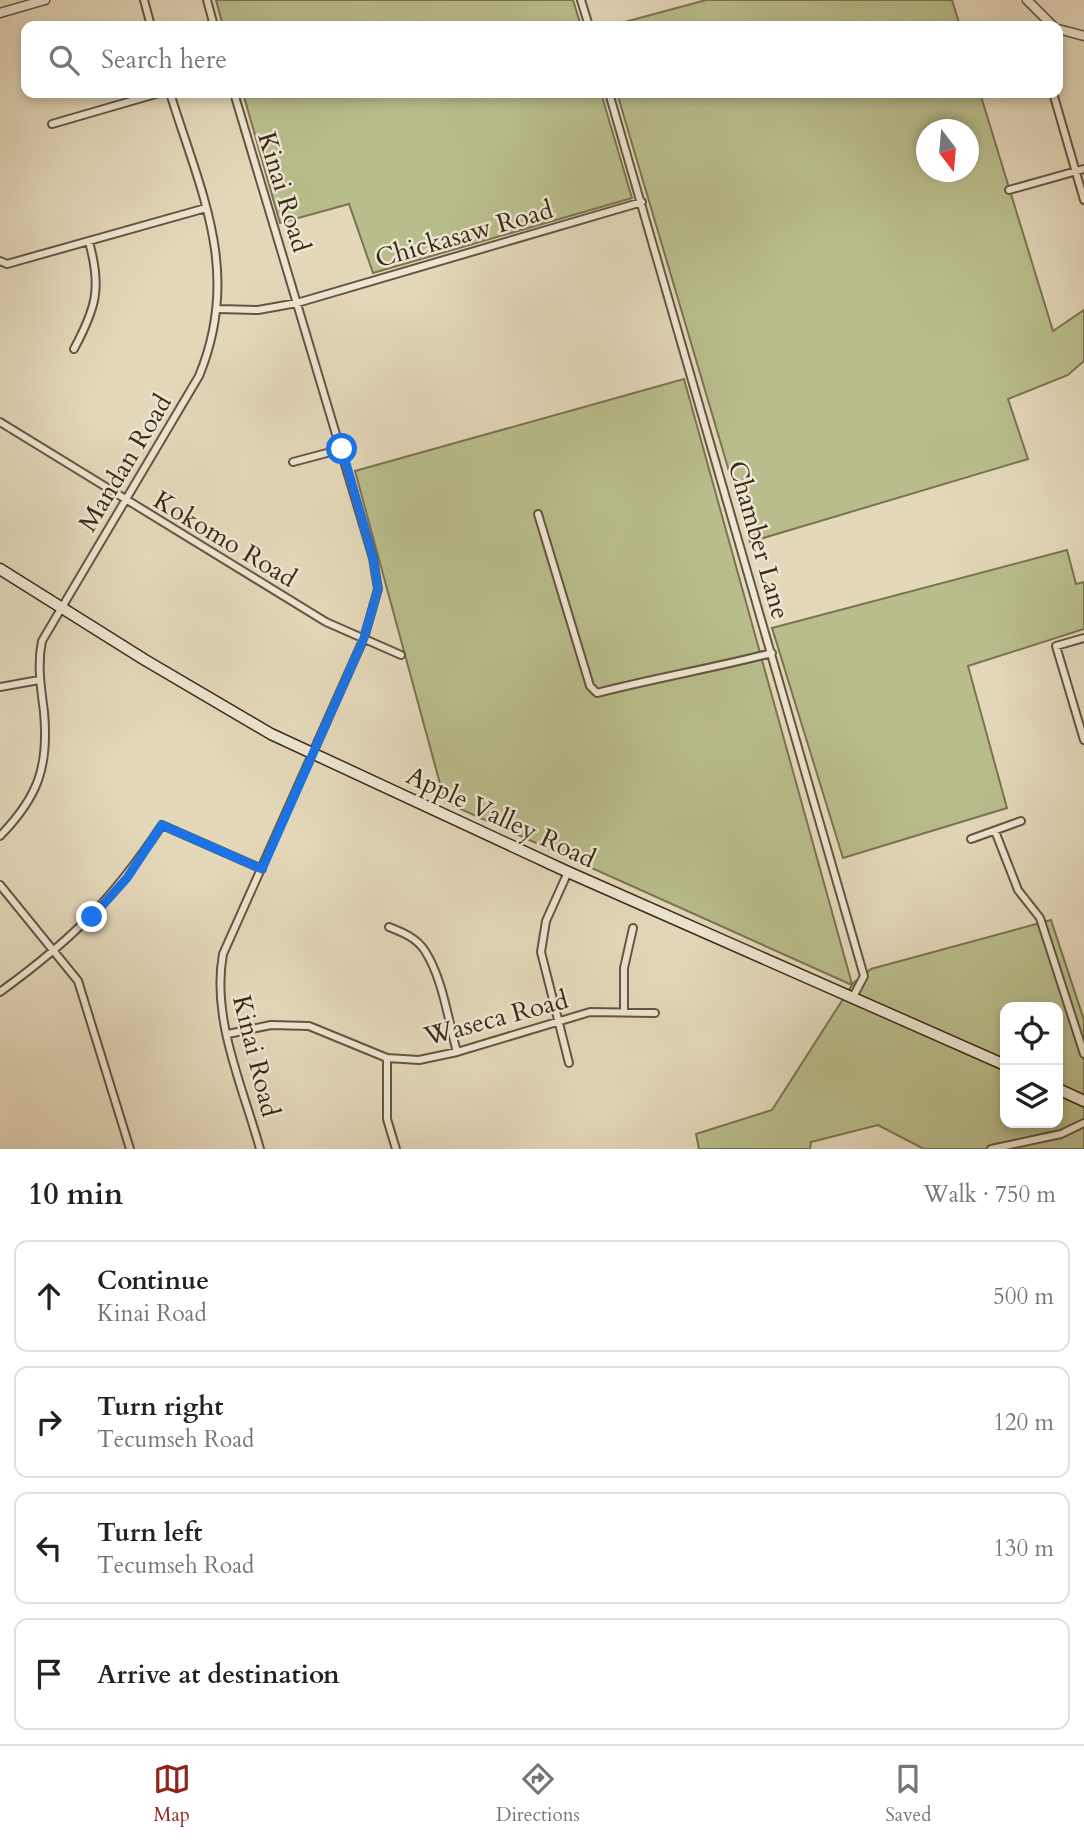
<!DOCTYPE html>
<meta charset="utf-8">
<style>
body{margin:0;font-family:Cardo,serif;background:#f2f2f2;color:#222}
.controls{position:absolute;right:21px;bottom:21px;display:grid;overflow:hidden;border-radius:14px;box-shadow:0 4px 10px #0003}
.controls button{width:63px;height:63px;display:grid;place-items:center;padding:0;border:0;border-bottom:2px solid #e0e0e0;background:#fff;color:#222;font:35px sans-serif}
.compass{position:absolute;left:916px;top:119px;width:63px;height:63px;border-radius:50%;background:#fff;box-shadow:0 4px 10px #0003;rotate:164deg}
.stop{position:absolute;width:21px;height:21px;margin:-16px;border:5px solid #1a73e8;border-radius:50%;background:#fff}
.stop.end{background:#1a73e8;border-color:#fff;box-shadow:0 2px 7px #0008}
.list{margin:0;padding:0;list-style:none}
h2{display:flex;justify-content:space-between;align-items:center;height:91px;margin:0;padding:0 28px;font-size:30px}
h2 small{font-size:23px;font-weight:400;color:#767676}
.list li{display:grid;grid-template-columns:46px 1fr auto;gap:21px;align-items:center;box-sizing:border-box;height:112px;margin:0 14px 14px;padding:0 14px;border:2px solid #e0e0e0;border-radius:14px}
.list b{display:block;font-size:26px;white-space:nowrap}
.list p{margin:0;font-size:23px;white-space:nowrap;color:#767676}
.list em{font-size:23px;font-style:normal;color:#767676}
.icon{flex:none;width:38px;height:38px;fill:none;stroke:currentColor;stroke-width:2;stroke-linecap:round;stroke-linejoin:round}
.map{position:relative;flex:none;width:1084px;height:1149px;overflow:hidden}
.search{position:absolute;background:#fff;box-shadow:0 4px 10px #0003;left:21px;right:21px;top:21px;height:77px;display:flex;align-items:center;gap:18px;box-sizing:border-box;padding:0 24px;border-radius:14px;color:#767676;font-size:26px}
.sheet{height:595px;background:#fff}
nav{display:flex;justify-content:space-around;align-items:center;box-sizing:border-box;height:98px;border-top:2px solid #e0e0e0;background:#fff;font-size:19px;color:#767676}
nav a{display:grid;justify-items:center;gap:4px}
nav .on{color:#8f2418}
.map>svg:first-child{display:block}
.green{fill:#b9bd8c;stroke:#7a7452;stroke-width:2;fill-rule:evenodd}
.lines{fill:none;stroke-linecap:round;stroke-linejoin:round}
.minor-casing{stroke:#655640;stroke-width:10}
.tertiary-casing{stroke:#655640;stroke-width:11}
.secondary-casing{stroke:#3b2a18;stroke-width:13}
.minor{stroke:#ede6d2;stroke-width:6}
.tertiary{stroke:#ede6d2;stroke-width:8}
.secondary{stroke:#ede6d2;stroke-width:10}
.route{stroke:#1a73e8;stroke-width:9}
.labels{text-anchor:middle;dominant-baseline:central;stroke-width:5;stroke-linejoin:round;paint-order:stroke}
.street-label{font-size:26px;fill:#3b2a18;stroke:#ede6d2}
</style>
<div class="map">
<svg width="1084" height="1149" viewBox="0 0 1084 1149">
<rect width="100%" height="100%" fill="#e4d8ba"/>
<filter id="stains"><feTurbulence type="fractalNoise" baseFrequency=".00286" numOctaves="4"/><feColorMatrix values="0 0 0 0 .2 0 0 0 0 .09 0 0 0 0 .02 0 0 0 .5 -.17"/></filter>
<radialGradient id="worn" r=".72"><stop offset=".6" stop-color="#630" stop-opacity="0"/><stop offset="1" stop-color="#630" stop-opacity=".3"/></radialGradient>
<path class="green" d="M216,0H573L581,26H223Z
M706,0H952L960,26H610Z
M243,93H601L632,198L373,273L349,204L280,223Z
M617,93H980L1053,331L1084,310V361L1068,375L1008,399L1028,459L750,542ZM926,130H968V172H926Z
M684,379L852,984L871,969L1051,920L1084,1020V1149H924L878,1125L811,1142L810,1149H699L696,1134L772,1110L852,985L445,802L355,471ZM1005,1007H1058V1123H1005Z
M1067,550L1076,584L1084,582V629L968,666L1007,808L843,858L772,628Z"/>
<g class="lines">
<defs>
<path id="minor" d="M144,0L151,26
M207,0L214,26
M581,0L589,26
M234,93L373,558L378,589L364,638L223,954C211,1019 243,1087 260,1149
M609,93L864,976L853,997
M1053,93L1084,200
M52,124L159,93
M1009,190L1084,169
M0,261L7,264L206,208
M219,309L258,310L297,303L642,202
M74,349C96,308 102,288 89,242
M0,422L326,622L401,655
M293,462L342,449
M538,514L590,686L597,693C655,678 714,668 772,653
M1084,638L1056,646L1084,740
M0,687L39,680
M995,831L1018,890L1040,918L1084,1054
M0,836C38,797 49,767 44,712C41,688 37,665 42,641L199,376C242,272 201,193 170,93
M971,839L1021,821
M568,872L546,921L541,952L569,1063
M0,885L78,981L130,1149
M389,927C402,932 417,938 425,951C443,979 448,1020 457,1052
M0,992C73,939 112,900 162,825L262,869
M624,1011V968L633,928
M228,1034L271,1025L309,1026L387,1058L419,1060L457,1052L590,1012L655,1013
M387,1058V1119L396,1149
M991,1149L1061,1134L1084,1123"/>
<path id="tertiary" d="M1027,0L1053,26
M0,13L45,0
M1058,29L1084,36"/>
<path id="secondary" d="M0,569L145,660L271,734L568,872L1005,1065
M1058,1089L1084,1101"/>
</defs>
<use href="#minor" class="minor-casing"/>
<use href="#tertiary" class="tertiary-casing"/>
<use href="#secondary" class="secondary-casing"/>
<use href="#minor" class="minor"/>
<use href="#tertiary" class="tertiary"/>
<use href="#secondary" class="secondary"/>
</g>
<g class="lines">
<path class="route" d="M92,917L127,878L162,825L262,869L364,638L378,589L373,558L342,449"/>
</g>
<g class="labels">
<g class="street-label">
<text transform="translate(284 192) rotate(73)">Kinai Road</text>
<text transform="translate(464 234) rotate(-16)">Chickasaw Road</text>
<text transform="translate(125 463) rotate(-59)">Mandan Road</text>
<text transform="translate(225 539) rotate(31)">Kokomo Road</text>
<text transform="translate(759 540) rotate(74)">Chamber Lane</text>
<text transform="translate(501 817) rotate(25)">Apple Valley Road</text>
<text transform="translate(496 1018) rotate(-15)">Waseca Road</text>
<text transform="translate(256 1056) rotate(76)">Kinai Road</text>
</g>
</g>
<rect width="100%" height="100%" filter="url(#stains)"/>
<rect width="100%" height="100%" fill="url(#worn)"/>
</svg>
<div class="controls">
<button><svg class="icon" aria-label="locate" viewBox="0 0 24 24"><circle cx="12" cy="12" r="6"/><path d="M12 2v4M12 18v4M2 12h4M18 12h4"/></svg></button>
<button><svg class="icon" aria-label="layers" viewBox="0 0 24 24"><path d="M12 4l9 5-9 5-9-5zM3 14l9 5 9-5"/></svg></button>
</div>
<svg class="compass" viewBox="-18 -18 36 36"><path d="M0-13l5 13h-10z" fill="#e53935"/><path d="M0 13l5-13h-10z" fill="#767676"/></svg>
<div class="stop" style="left:342px;top:449px"></div>
<div class="stop end" style="left:92px;top:917px"></div>
<div class="search"><svg class="icon" aria-label="search" viewBox="0 0 24 24"><circle cx="10" cy="10" r="6"/><path d="M15 15l6 6"/></svg>Search here</div>
</div>
<section class="sheet">
<h2>10 min<small>Walk · 750 m</small></h2>
<ul class="list">
<li><svg class="icon" aria-label="ahead" viewBox="0 0 24 24"><path d="M12 20V5M6 11l6-6 6 6"/></svg><div><b>Continue</b><p>Kinai Road</p></div><em>500 m</em></li>
<li><svg class="icon" aria-label="right" viewBox="0 0 24 24"><path d="M7 20v-9h11M14 6l5 5-5 5"/></svg><div><b>Turn right</b><p>Tecumseh Road</p></div><em>120 m</em></li>
<li><svg class="icon" aria-label="left" viewBox="0 0 24 24"><path d="M17 20v-9H6M10 6l-5 5 5 5"/></svg><div><b>Turn left</b><p>Tecumseh Road</p></div><em>130 m</em></li>
<li><svg class="icon" aria-label="arrive" viewBox="0 0 24 24"><path d="M6 21V4h12l-3 4 3 4H6"/></svg><div><b>Arrive at destination</b></div></li>
</ul>
</section>
<nav>
<a class="on"><svg class="icon" aria-label="map" viewBox="0 0 24 24"><path d="M3 6l6-2 6 2 6-2v14l-6 2-6-2-6 2zM9 4v14M15 6v14"/></svg>Map</a>
<a><svg class="icon" aria-label="directions" viewBox="0 0 24 24"><path d="M12 3l9 9-9 9-9-9zM9 14v-3h6M13 9l2 2-2 2"/></svg>Directions</a>
<a><svg class="icon" aria-label="saved" viewBox="0 0 24 24"><path d="M7 4h10v16l-5-4-5 4z"/></svg>Saved</a>
</nav>
